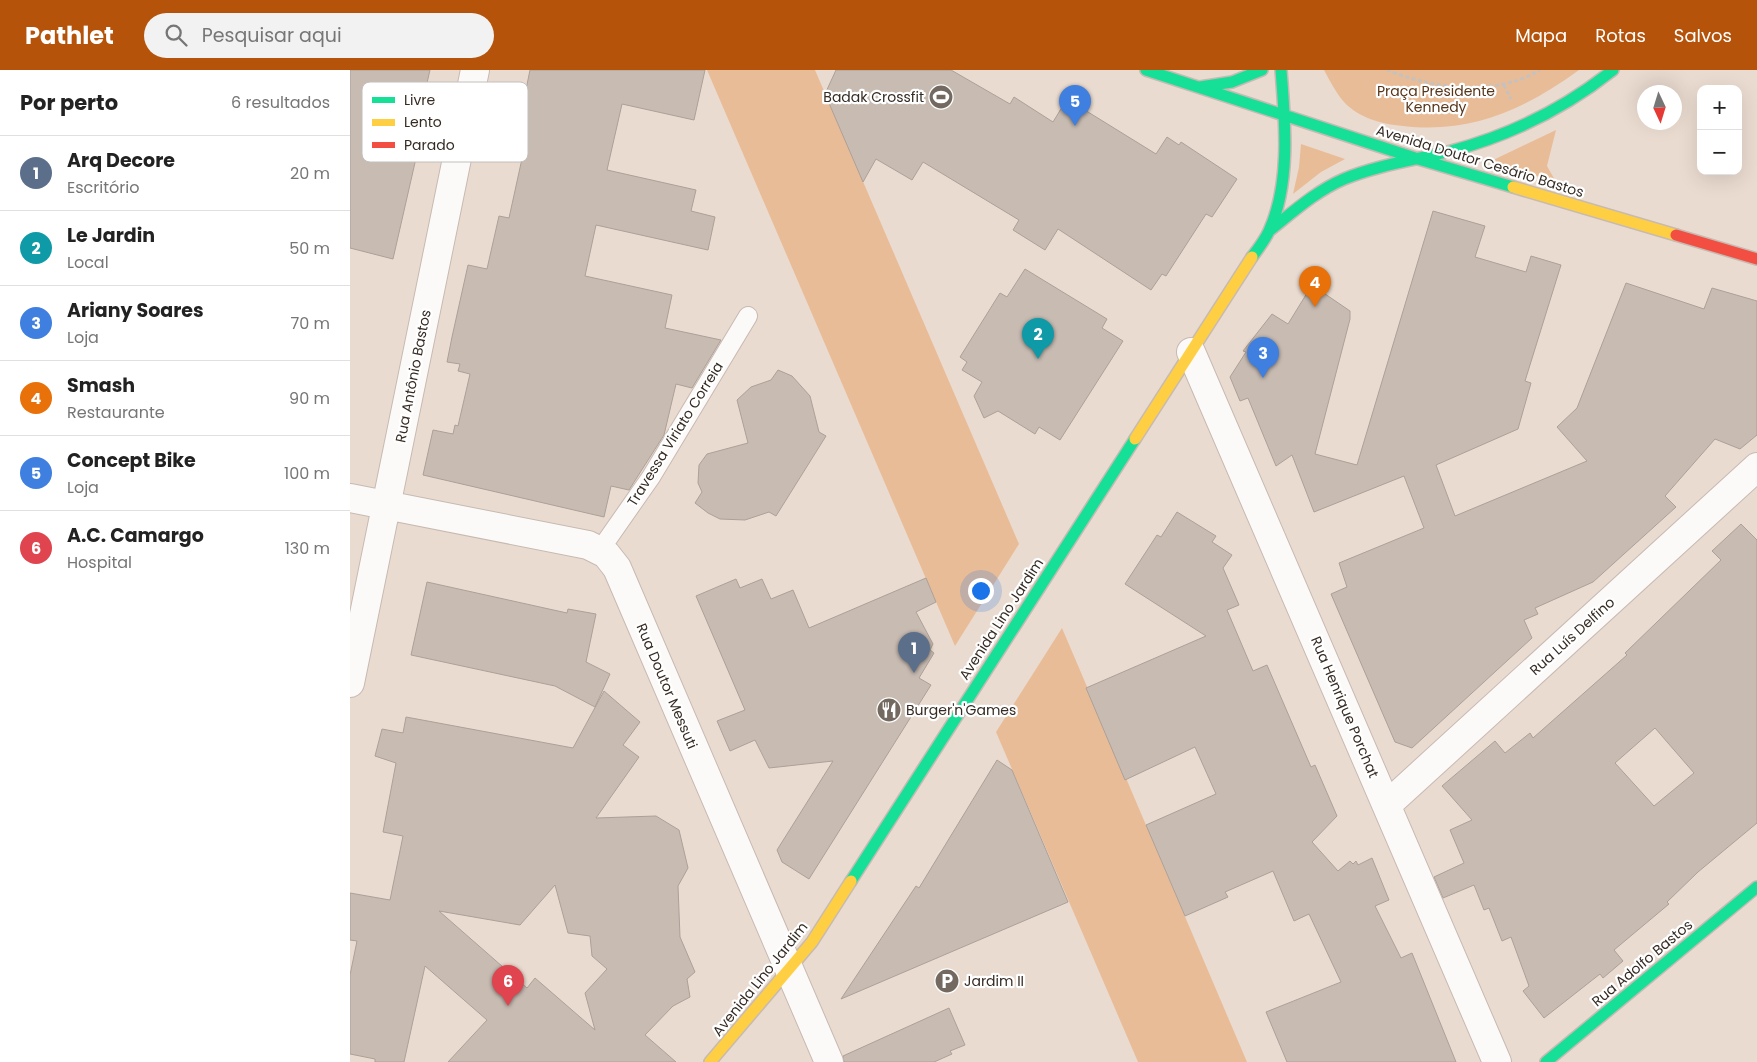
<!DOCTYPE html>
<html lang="pt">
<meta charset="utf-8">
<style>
body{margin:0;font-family:Poppins,sans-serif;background:#f2f2f2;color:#222}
.controls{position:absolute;right:15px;top:15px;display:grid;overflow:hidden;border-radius:10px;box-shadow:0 5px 20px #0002}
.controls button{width:45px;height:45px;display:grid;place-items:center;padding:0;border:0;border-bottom:1px solid #e0e0e0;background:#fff;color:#222;font:25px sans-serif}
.compass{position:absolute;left:1287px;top:15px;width:45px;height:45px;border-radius:50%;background:#fff;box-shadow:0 5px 20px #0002;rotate:176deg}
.you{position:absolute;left:630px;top:520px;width:18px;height:18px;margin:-12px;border:4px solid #fff;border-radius:50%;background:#1a73e8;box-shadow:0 0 0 8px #1a73e833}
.badge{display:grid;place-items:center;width:32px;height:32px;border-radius:50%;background:#b45309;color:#fff;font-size:16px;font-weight:700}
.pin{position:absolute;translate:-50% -41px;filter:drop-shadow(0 1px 2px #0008)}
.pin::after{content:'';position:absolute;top:26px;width:18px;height:15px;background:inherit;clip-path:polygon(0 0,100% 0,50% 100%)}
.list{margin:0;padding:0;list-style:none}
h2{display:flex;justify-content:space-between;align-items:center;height:65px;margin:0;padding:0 20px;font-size:21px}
h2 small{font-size:16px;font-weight:400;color:#767676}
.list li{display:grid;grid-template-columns:32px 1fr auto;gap:15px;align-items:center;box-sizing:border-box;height:75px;padding:0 20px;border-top:1px solid #e0e0e0}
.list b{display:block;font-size:19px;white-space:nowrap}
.list p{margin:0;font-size:16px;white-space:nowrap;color:#767676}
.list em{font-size:16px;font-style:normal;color:#767676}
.icon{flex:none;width:28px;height:28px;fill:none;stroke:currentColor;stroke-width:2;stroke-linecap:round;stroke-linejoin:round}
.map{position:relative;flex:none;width:1407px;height:992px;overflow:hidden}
header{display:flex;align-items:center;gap:30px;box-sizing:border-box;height:70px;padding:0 25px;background:#b45309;color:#fff}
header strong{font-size:24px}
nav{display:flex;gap:28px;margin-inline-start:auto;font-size:18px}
.search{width:350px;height:45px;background:#f2f2f2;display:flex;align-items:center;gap:12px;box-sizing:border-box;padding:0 18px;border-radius:28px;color:#767676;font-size:19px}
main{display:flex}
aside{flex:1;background:#fff}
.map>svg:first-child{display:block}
.green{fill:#e9bc98}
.building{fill:#c7bbb2;stroke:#aca098;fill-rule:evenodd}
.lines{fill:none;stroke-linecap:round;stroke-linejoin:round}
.lane-casing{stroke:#c7bab2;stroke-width:20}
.street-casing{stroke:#c7bab2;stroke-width:30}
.fast-casing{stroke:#c7bab2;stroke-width:14}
.slow-casing{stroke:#c7bab2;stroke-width:14}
.jam-casing{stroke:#c7bab2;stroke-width:14}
.path{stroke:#c5c1be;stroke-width:3;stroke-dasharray:4 2.5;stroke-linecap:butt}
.lane{stroke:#fcfaf8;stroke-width:18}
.street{stroke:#fcfaf8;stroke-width:28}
.fast{stroke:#16e098;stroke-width:11}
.slow{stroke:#ffcf43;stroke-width:11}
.jam{stroke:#f24e42;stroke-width:11}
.labels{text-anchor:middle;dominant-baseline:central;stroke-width:4.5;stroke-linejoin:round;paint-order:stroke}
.park-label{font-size:14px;fill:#573519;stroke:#fff}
.poi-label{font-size:14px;fill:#352b23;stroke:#fff;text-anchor:start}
.street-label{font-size:14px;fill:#352b23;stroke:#fff}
.key{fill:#fff;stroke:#c2bfbd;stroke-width:1}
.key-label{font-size:14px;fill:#352b23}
</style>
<header>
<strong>Pathlet</strong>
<div class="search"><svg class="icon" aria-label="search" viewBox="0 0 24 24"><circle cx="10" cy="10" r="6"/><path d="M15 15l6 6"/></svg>Pesquisar aqui</div>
<nav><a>Mapa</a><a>Rotas</a><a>Salvos</a></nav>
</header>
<main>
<aside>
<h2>Por perto<small>6 resultados</small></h2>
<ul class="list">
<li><span class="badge" style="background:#5c6f8a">1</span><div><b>Arq Decore</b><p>Escritório</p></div><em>20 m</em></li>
<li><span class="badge" style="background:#0f9aa8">2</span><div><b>Le Jardin</b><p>Local</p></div><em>50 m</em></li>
<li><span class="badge" style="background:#3f7fe0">3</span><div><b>Ariany Soares</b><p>Loja</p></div><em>70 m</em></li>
<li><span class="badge" style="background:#e8710a">4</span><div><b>Smash</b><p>Restaurante</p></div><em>90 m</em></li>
<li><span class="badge" style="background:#3f7fe0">5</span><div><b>Concept Bike</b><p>Loja</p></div><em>100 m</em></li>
<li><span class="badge" style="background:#e0444e">6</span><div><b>A.C. Camargo</b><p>Hospital</p></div><em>130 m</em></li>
</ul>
</aside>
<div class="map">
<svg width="1407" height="992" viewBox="0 0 1407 992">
<rect width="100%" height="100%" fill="#eadbd0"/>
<path class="green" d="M357,0H465L669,474L605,576Z
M974,0H1229C1174,40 1121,64 1053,56C1031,54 1009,48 994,32C986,23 980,11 974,0Z
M1206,60L1197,96L1206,112L1139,92Z
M951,74L995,89L971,102L943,124L949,97Z
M712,558L897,992H788L646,662Z"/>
<path class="building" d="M0,0H80L71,39L77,40L43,189L0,178Z
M180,0H355L344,50L272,34L257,100L346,120L341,141L365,147L358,180L246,155L235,206L322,225L315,258L371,270L342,318L326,314L314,365L279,420L261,416L254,447L73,405L83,360L103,364L105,355L108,356L120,304L108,301L110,294L97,292L102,267L118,195L137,199L149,146L159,148L175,75L165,73Z
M486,0H601L660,34L664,27L703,52L717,29L806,84L817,67L829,75L831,72L887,109L862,147L856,144L816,206L812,204L801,220L708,159L695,180L663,160L669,150L573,92L562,110L526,89L513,112L475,24Z
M1083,141L1135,156L1125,187L1176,202L1181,186L1211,195L1175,311L1181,313L1168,359L1086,395L1105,446L1237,391L1207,357L1227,338L1276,213L1354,239L1362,218L1407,231V365L1390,379L1365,369L1315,426L1326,437L1243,512L1185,538L1188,544L1174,550L1182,568L1062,678L1045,672L981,524L997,517L989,493L1074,458L1054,406L964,442L942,385L926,396L898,328L890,331L880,307L896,282L893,281L922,244L938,254L962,215L1000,241V249L965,384L1007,395Z
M675,199L757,249L752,258L773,271L710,370L689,357L685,364L648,341L634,348L624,326L632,312L612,300L617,292L610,287L650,223L657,227Z
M428,300L442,306L460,326L469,362L476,366L426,446L419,442L395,450L370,449L358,443L345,433L352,422L348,413L349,395L357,384L398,373L387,330L401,317L421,310Z
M827,442L866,466L862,472L882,485L873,498L889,535L877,540L903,601L917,595L961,697L965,695L987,746L962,772L988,801L1000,791L1003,794L1006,791L1008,795L1022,788L1039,830L1025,836L1051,888L1062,883L1106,992H937L916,942L991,912L959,844L944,851L923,801L875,822L878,827L835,846L796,755L866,724L845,677L775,710L736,618L856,566L775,514L807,465L811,467Z
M1391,454L1407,470V753L1348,802L1317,832L1319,834L1264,880L1273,891L1253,908L1250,904L1194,948L1173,921L1179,916L1161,867L1152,871L1139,838L1134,840L1124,815L1093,828L1084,807L1114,793L1100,760L1122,750L1092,716L1145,671L1155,683L1180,663L1183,668L1277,585L1275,583L1371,490L1362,481ZM1305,658L1344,703L1304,736L1265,693Z
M576,508L586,532L566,542L583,574L580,580L584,583L569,608L581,615L459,809L432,792L427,780L483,691L419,698L405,670L380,681L367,651L395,640L346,526L386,509L390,518L412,509L421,529L443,520L459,558Z
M77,512L217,543L218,539L246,544L236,592L260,604L245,637L205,616L61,585Z
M254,621L290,652L273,675L289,687L246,748L306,746L329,760L338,798L328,816L330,867L345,902L337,909L340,927L323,936L295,965L326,992H98L137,950L75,896L54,992H25V989L0,984V905L7,871L0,870V823L40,830L53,766L33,762L46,693L25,686L32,659L53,663L56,647L223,678ZM205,815L218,863L240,866L242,886L257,899L235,923L245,960L185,908L177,918L89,841L170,855Z
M647,690L662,700L718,832L491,929L566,816L569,818Z
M599,938L615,975L600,981L602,984L584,992H494L493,986Z"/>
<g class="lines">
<defs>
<path id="lane" d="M250,480L301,407L398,246"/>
<path id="street" d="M841,282L1147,992
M0,428L238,475L256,484L267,498L479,992
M0,613L125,0
M1037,735L1407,397"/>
<path id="fast" d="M796,0L1065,88L1163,117
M850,17L882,12L912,0
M919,161C943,142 966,121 994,109C1028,95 1065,90 1101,81C1161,65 1214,39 1263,0
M902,187C908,179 915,170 919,161C941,113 935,51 931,0
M501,811L785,369
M1196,992L1407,817"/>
<path id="slow" d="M1163,117L1326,165
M785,369L902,187
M360,992L462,872L501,811"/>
<path id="jam" d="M1326,165L1407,189"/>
</defs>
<use href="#lane" class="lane-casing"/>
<use href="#street" class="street-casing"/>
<use href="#fast" class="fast-casing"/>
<use href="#slow" class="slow-casing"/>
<use href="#jam" class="jam-casing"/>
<path class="path" d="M1037,0C1084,19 1145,27 1190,0
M1154,15L1161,29"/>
<use href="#lane" class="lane"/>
<use href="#street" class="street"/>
<use href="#fast" class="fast"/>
<use href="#slow" class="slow"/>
<use href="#jam" class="jam"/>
</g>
<defs>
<symbol id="stadium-disc" viewBox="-11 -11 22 22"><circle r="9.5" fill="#746960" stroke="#fff"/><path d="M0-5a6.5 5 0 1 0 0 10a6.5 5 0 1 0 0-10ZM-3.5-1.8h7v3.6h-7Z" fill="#fff"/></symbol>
<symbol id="restaurant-disc" viewBox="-11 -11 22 22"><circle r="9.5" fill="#746960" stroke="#fff"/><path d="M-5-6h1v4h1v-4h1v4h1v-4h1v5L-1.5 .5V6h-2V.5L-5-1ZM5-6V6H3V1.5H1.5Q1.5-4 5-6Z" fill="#fff"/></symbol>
<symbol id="parking-disc" viewBox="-11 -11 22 22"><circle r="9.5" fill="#746960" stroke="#fff"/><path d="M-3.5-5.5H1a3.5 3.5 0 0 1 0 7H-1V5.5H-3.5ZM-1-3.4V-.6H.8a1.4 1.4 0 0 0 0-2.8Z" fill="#fff"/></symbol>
</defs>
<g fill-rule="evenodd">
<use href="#stadium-disc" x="577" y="13" width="28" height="28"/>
<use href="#restaurant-disc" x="525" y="626" width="28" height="28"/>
<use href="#parking-disc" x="583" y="897" width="28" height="28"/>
</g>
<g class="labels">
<g class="park-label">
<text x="1086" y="21">Praça Presidente<tspan x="1086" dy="16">Kennedy</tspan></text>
</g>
<g class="poi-label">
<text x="574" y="27" text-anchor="end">Badak Crossfit</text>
<text x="556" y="640">Burger'n'Games</text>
<text x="614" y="911">Jardim II</text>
</g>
<g class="street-label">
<text transform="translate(1130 91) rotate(17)">Avenida Doutor Cesário Bastos</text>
<text transform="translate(63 306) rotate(-79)">Rua Antônio Bastos</text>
<text transform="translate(325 364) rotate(-58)">Travessa Viriato Correia</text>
<text transform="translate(651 549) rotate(-57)">Avenida Lino Jardim</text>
<text transform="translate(1222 566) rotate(-42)">Rua Luís Delfino</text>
<text transform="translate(317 616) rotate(67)">Rua Doutor Messuti</text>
<text transform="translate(995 637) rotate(67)">Rua Henrique Porchat</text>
<text transform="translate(1292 893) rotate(-40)">Rua Adolfo Bastos</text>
<text transform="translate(410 909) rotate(-51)">Avenida Lino Jardim</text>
</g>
</g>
<rect x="12" y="12" width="166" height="80" rx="8" class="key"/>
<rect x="22" y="27" width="23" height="6" fill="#16e098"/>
<rect x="22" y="49" width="23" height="7" fill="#ffcf43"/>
<rect x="22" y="72" width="23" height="6" fill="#f24e42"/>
<g class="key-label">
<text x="54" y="35">Livre</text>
<text x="54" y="57">Lento</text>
<text x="54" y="80">Parado</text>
</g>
</svg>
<div class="controls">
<button>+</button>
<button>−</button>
</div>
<svg class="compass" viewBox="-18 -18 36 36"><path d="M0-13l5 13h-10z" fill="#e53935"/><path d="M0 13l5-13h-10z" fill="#767676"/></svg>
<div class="you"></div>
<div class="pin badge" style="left:564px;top:603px;background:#5c6f8a">1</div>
<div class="pin badge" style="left:688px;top:289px;background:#0f9aa8">2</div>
<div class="pin badge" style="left:913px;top:308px;background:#3f7fe0">3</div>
<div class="pin badge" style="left:965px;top:237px;background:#e8710a">4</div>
<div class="pin badge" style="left:725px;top:56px;background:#3f7fe0">5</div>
<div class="pin badge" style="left:158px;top:936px;background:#e0444e">6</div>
</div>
</main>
